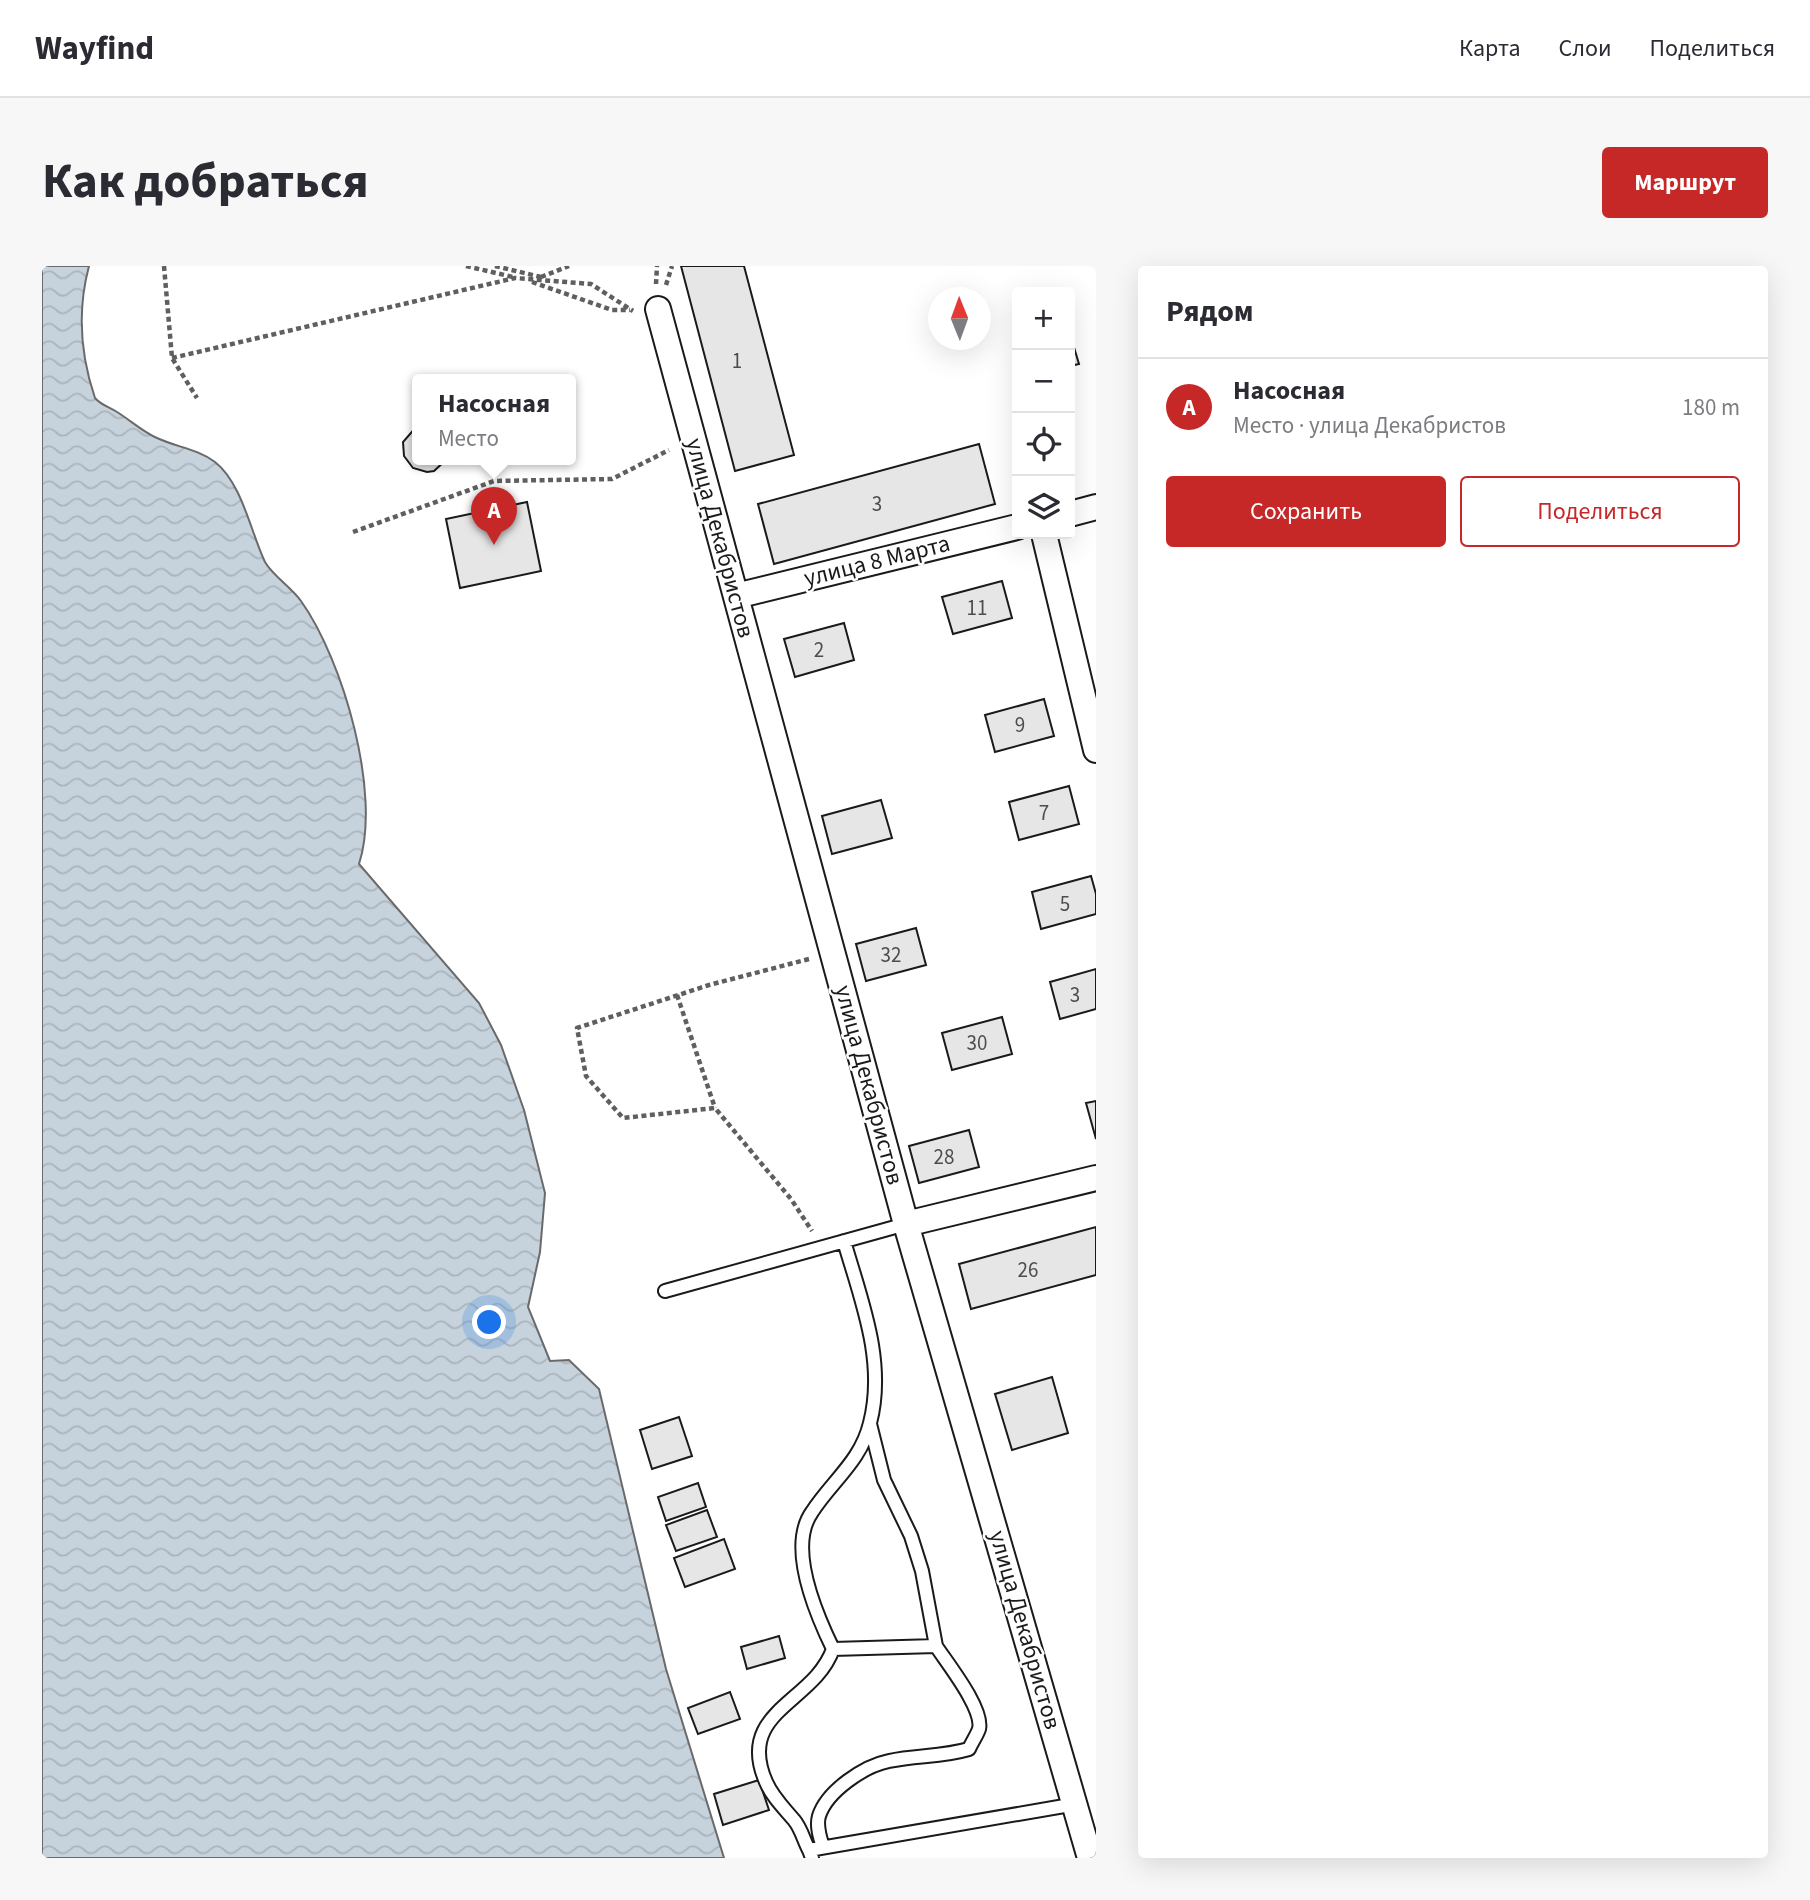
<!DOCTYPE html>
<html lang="ru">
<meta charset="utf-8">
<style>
body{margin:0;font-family:"Source Sans 3",sans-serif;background:#f7f7f7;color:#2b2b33}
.controls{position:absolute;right:21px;top:21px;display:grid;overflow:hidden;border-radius:7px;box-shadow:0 7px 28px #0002}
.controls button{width:63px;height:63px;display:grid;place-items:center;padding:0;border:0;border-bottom:2px solid #e1e1e2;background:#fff;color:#2b2b33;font:35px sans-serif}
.compass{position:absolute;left:886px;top:21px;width:63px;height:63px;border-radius:50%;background:#fff;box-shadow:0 7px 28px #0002;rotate:359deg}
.you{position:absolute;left:448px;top:1057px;width:24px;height:24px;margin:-18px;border:5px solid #fff;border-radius:50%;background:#1a73e8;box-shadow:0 0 0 10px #1a73e833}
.badge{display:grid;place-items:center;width:46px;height:46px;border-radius:50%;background:#c62828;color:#fff;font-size:23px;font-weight:700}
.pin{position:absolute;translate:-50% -58px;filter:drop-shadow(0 2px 4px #0008)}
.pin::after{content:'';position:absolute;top:37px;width:24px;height:21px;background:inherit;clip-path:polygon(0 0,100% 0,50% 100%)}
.popup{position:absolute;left:370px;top:108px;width:164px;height:91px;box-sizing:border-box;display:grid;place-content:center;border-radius:7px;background:#fff;filter:drop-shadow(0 2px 5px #0005);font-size:23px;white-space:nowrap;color:#7c7c81}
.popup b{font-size:26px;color:#2b2b33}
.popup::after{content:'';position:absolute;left:50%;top:100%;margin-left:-14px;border:14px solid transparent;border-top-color:#fff}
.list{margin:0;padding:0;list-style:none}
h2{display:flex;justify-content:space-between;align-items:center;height:91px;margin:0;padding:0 28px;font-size:30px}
h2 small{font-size:23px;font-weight:400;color:#7c7c81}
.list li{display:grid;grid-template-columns:46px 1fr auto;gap:21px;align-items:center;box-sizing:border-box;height:98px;padding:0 28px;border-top:2px solid #e1e1e2}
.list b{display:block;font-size:26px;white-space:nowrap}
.list p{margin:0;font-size:23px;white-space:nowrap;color:#7c7c81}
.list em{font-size:23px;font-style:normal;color:#7c7c81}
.actions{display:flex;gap:14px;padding:21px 28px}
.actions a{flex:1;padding:16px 0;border:2px solid #c62828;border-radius:7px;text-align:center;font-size:24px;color:#c62828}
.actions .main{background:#c62828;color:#fff}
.icon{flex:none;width:38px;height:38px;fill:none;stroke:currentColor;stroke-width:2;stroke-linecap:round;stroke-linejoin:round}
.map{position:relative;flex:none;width:1054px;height:1592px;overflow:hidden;border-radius:7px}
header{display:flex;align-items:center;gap:42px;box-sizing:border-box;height:98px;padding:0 35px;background:#fff;border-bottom:2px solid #e1e1e2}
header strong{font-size:33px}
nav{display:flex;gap:38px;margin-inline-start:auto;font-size:24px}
.intro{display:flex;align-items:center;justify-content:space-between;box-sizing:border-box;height:168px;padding:0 42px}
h1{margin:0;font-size:49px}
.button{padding:18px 32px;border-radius:7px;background:#c62828;color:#fff;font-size:24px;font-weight:700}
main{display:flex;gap:42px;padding:0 42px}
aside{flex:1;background:#fff;border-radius:7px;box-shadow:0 7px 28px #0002}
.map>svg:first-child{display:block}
.water{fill:url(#water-waves);stroke:#6a6a6a;stroke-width:2}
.building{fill:#e6e6e6;stroke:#1a1a1a;stroke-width:2}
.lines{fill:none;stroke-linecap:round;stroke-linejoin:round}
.lane-casing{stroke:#1a1a1a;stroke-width:16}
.street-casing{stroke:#1a1a1a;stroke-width:28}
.path{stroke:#5f5f5f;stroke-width:4.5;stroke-dasharray:5 3.5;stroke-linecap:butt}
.lane{stroke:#fff;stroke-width:12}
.street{stroke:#fff;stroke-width:24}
.labels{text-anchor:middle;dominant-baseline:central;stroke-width:5;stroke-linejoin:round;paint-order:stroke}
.number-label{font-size:21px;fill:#4d4d4d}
.street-label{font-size:24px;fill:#1a1a1a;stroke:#fff}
</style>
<header>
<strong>Wayfind</strong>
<nav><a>Карта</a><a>Слои</a><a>Поделиться</a></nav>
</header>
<div class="intro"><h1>Как добраться</h1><a class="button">Маршрут</a></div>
<main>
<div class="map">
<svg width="1054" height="1592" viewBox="0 0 1054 1592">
<defs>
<pattern id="water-waves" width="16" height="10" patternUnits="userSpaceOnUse" patternTransform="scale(1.75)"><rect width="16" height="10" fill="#c6d2dc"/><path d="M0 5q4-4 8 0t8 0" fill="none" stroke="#aab4bc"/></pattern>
</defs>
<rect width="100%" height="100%" fill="#fff"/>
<path class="water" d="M0,0H47C35,45 38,88 53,132C59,139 67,141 75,146C88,154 101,166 115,172C134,181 156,183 173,196C200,217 209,267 223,296C231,310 249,321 259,335C301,394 340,528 317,598L437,737L459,779L482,844L503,927L498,986L486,1041L508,1095L527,1094L557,1123L624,1403L682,1592H0Z"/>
<path class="building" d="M639,0H702L752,189L693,205Z
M1028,68L1037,98L1028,100Z
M375,160V193H405L392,205L385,206L371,202L362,190L361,176Z
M937,178L953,238L732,298L716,238Z
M485,236L499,305L418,322L404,253Z
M960,315L970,352L911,368L900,331Z
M802,357L812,394L753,411L742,373Z
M1002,433L1012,470L953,486L943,449Z
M1027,520L1037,558L977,574L967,536Z
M839,534L850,572L790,588L780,550Z
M1049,610L1054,628V648L999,663L990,626Z
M874,662L884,699L824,715L814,678Z
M1054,703V743L1018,753L1008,716Z
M960,751L970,788L910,804L900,767Z
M1054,835V873L1044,837Z
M927,864L937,901L877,917L867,880Z
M1054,961V1009L929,1043L917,998Z
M1010,1111L1026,1167L970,1184L953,1128Z
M637,1151L650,1190L610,1203L598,1164Z
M656,1217L664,1241L624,1255L616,1231Z
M665,1244L675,1271L634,1285L624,1259Z
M682,1273L693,1303L643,1321L632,1292Z
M737,1370L743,1392L705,1403L699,1381Z
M688,1426L698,1453L656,1468L646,1442Z
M717,1514L727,1544L681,1559L672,1528Z"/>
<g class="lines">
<defs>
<path id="lane" d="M623,1025L864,958
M828,1158L842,1214L869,1270L880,1305L894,1380
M791,1383C774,1348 745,1281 770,1246C790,1215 819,1195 828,1157C844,1095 819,1034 802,975
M767,1584C762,1575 759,1562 752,1554C742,1542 731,1532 724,1516C693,1445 772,1437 791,1383L894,1380C905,1397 942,1443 937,1463C935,1469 930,1476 927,1483C900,1491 874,1489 847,1495C822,1500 785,1525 777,1550C774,1560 778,1572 781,1581
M770,1592L767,1584L1034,1538"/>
<path id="street" d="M616,43L864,958L1048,1592
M1028,248L1054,241
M1002,268L1054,484
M694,330L975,261
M864,958L1054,912"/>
</defs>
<use href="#lane" class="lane-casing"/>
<use href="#street" class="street-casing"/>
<path class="path" d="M122,0L130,92L155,132
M424,0L471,11
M453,0L499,11
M499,11L527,0
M490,16L570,44H588
M614,18L615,0
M624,19L630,0
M130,92L473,12L549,18L591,45
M311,266L452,215L570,213L627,184
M767,693L667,719L535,762L544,810L581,852L673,842L749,933L770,965
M635,729L673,842"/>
<use href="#lane" class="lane"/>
<use href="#street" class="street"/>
</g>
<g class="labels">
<g class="number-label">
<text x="695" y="95">1</text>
<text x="835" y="238">3</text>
<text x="935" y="342">11</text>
<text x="777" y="384">2</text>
<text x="978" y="459">9</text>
<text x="1002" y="547">7</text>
<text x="1023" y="638">5</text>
<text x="849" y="689">32</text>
<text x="1033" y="729">3</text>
<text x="935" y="777">30</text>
<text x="902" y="891">28</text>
<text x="986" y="1004">26</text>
</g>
<g class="street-label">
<text transform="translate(678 272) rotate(75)">улица Декабристов</text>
<text transform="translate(835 295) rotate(-14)">улица 8 Марта</text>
<text transform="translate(827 819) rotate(75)">улица Декабристов</text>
<text transform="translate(983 1364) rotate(74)">улица Декабристов</text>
</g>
</g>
</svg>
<div class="controls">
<button>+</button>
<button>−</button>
<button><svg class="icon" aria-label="locate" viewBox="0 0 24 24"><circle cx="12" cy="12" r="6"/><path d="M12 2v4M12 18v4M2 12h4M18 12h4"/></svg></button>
<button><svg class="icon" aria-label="layers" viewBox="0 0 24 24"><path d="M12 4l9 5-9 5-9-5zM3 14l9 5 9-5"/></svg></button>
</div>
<svg class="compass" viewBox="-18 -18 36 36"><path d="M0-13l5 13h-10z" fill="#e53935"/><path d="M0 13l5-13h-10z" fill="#7c7c81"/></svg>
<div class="you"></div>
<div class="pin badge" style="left:452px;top:279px">A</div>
<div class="popup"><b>Насосная</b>Место</div>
</div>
<aside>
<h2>Рядом<small></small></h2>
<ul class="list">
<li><span class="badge">A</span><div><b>Насосная</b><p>Место · улица Декабристов</p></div><em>180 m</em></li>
</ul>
<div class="actions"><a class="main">Сохранить</a><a>Поделиться</a></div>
</aside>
</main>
